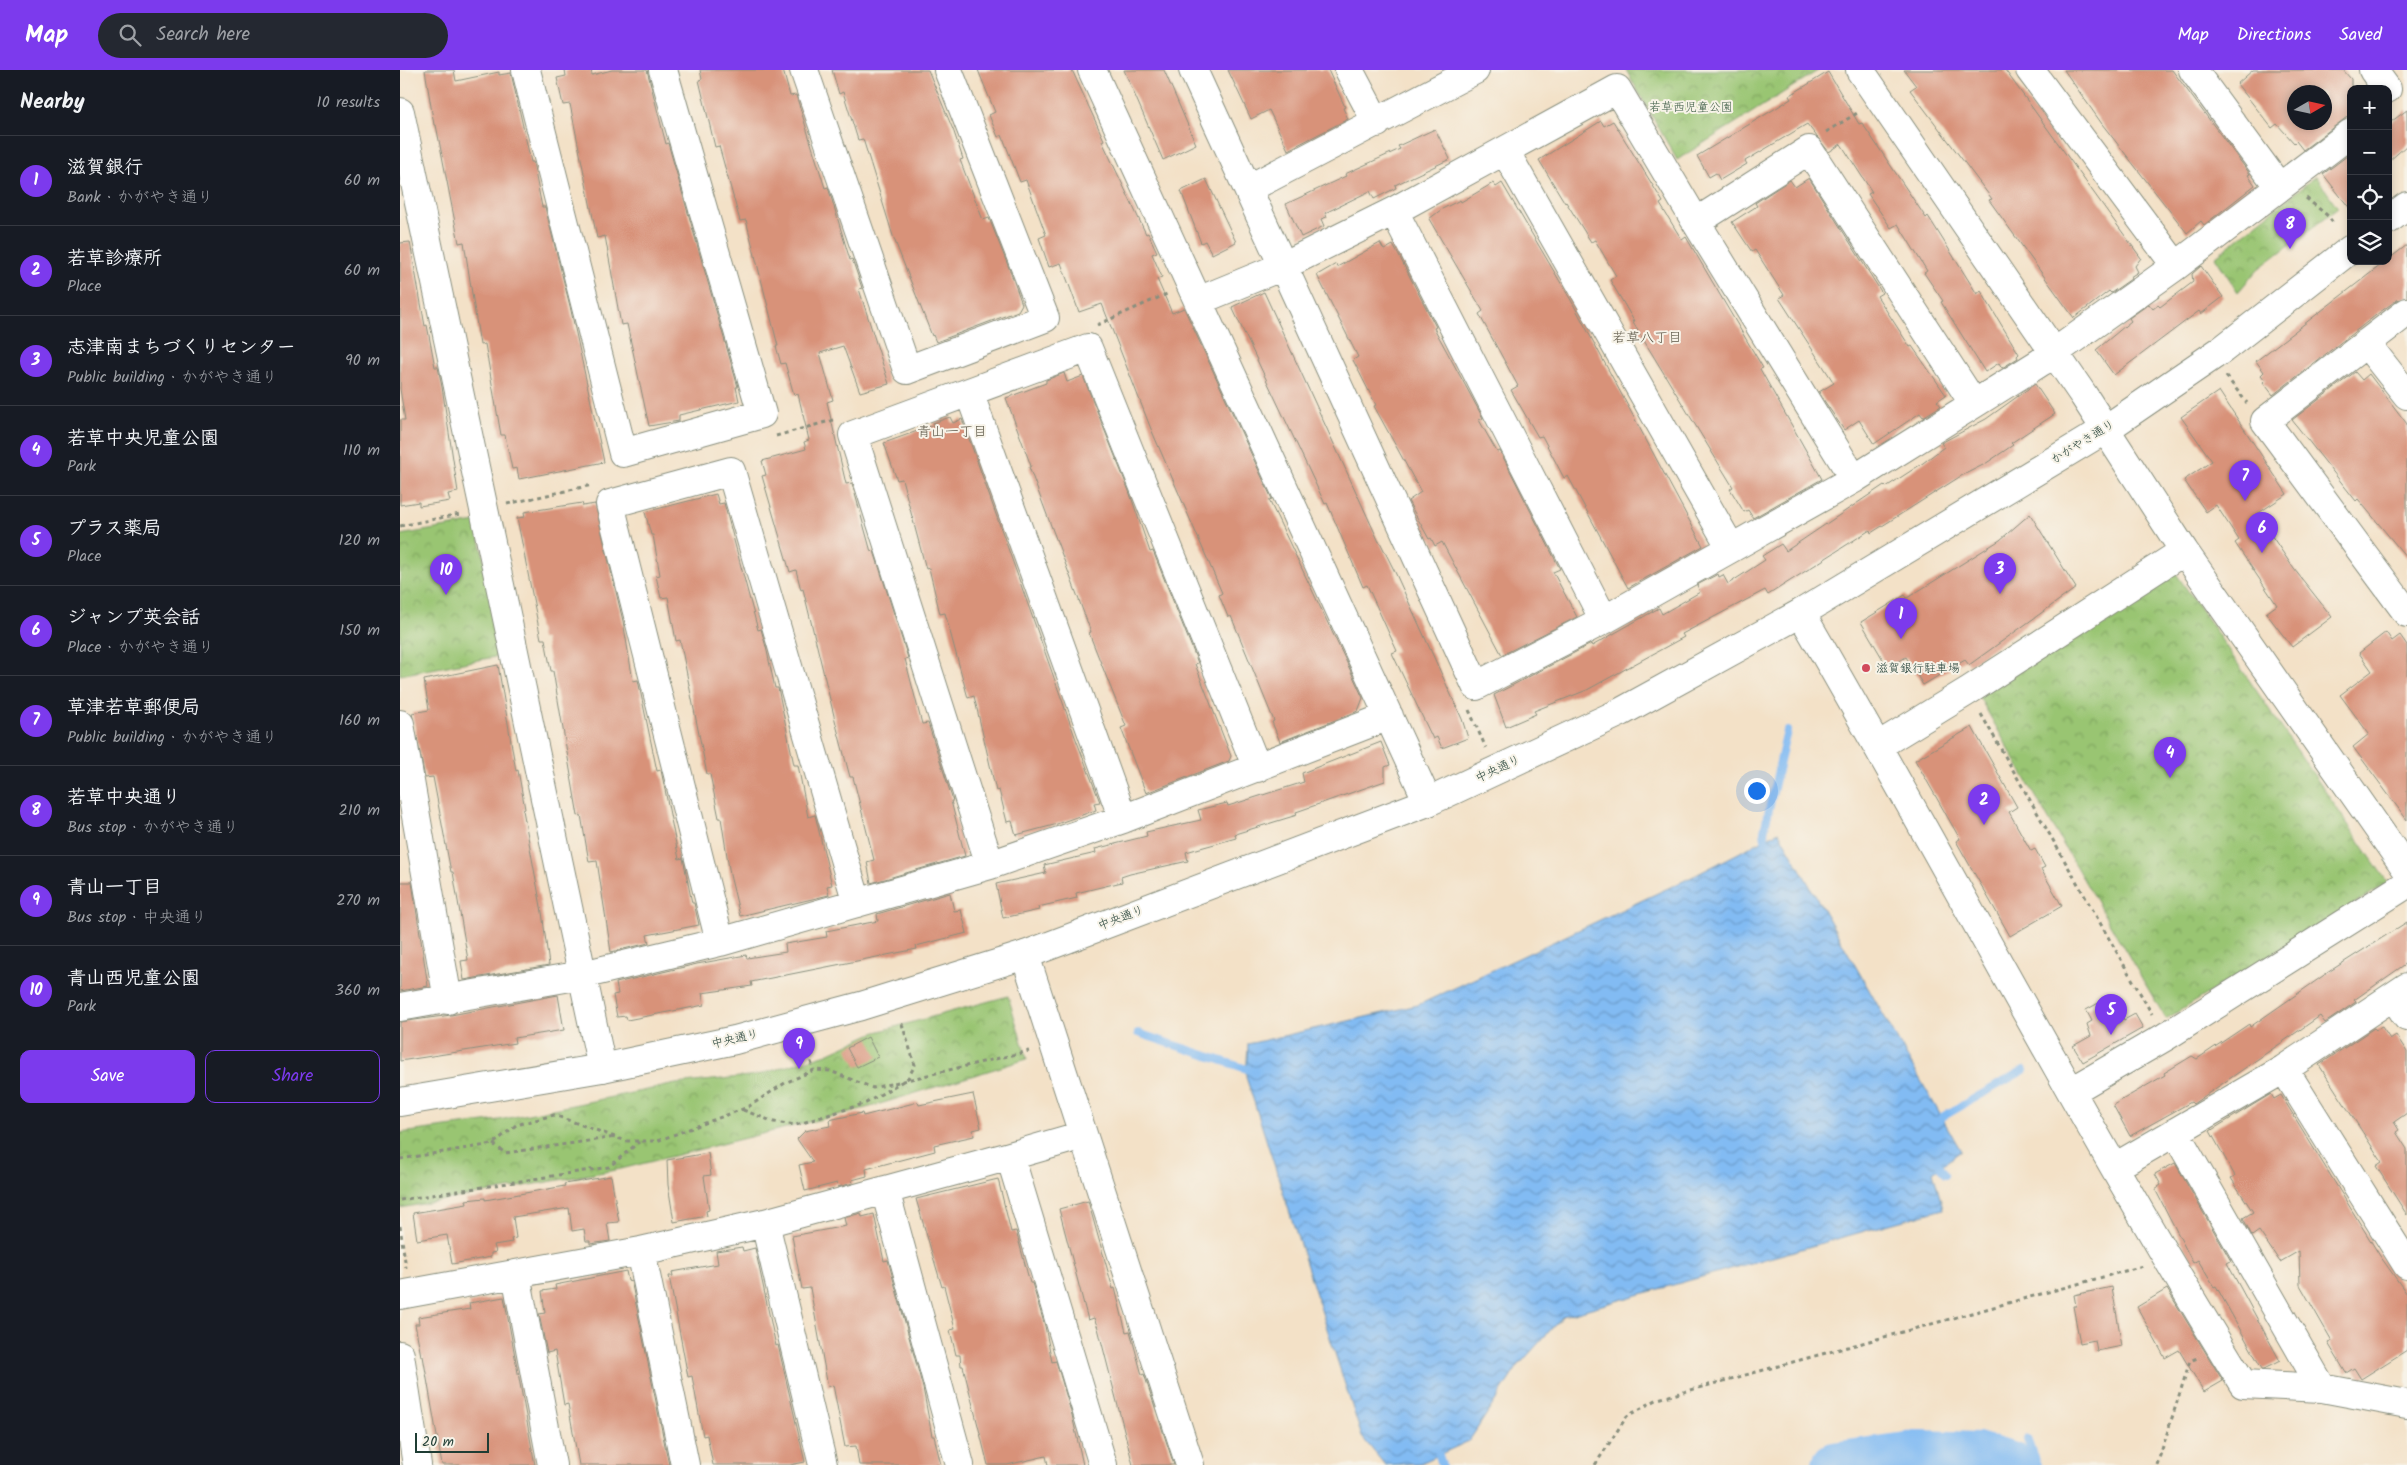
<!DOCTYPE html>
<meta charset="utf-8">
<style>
body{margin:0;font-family:Kalam,"Klee One",sans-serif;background:#242831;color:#f1f3f6}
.controls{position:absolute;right:15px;top:15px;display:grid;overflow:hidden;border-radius:10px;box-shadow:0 2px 8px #0003}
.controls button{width:45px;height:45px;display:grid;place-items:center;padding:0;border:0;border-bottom:1px solid #363941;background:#171b24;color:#f1f3f6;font:25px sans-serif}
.compass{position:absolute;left:1887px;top:15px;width:45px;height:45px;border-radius:50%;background:#171b24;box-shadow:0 2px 8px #0003;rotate:81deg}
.scale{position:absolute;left:15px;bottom:12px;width:74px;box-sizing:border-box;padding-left:5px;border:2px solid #1f3d34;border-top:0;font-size:14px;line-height:18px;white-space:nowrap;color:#1f3d34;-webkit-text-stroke:4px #f7f3e8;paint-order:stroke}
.you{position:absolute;left:1356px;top:720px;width:18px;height:18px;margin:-12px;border:4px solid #fff;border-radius:50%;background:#1a73e8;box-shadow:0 0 0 8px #1a73e833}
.badge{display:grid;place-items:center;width:32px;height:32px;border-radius:50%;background:#7c3aed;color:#fff;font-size:16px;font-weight:700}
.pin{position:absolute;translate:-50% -41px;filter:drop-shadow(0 1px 2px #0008)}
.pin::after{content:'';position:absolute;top:26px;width:18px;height:15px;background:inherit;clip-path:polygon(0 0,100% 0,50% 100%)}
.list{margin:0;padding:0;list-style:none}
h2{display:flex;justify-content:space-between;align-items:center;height:65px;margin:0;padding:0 20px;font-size:21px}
h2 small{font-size:16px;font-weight:400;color:#9ea1a6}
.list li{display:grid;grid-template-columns:32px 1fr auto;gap:15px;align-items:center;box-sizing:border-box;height:90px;padding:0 20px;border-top:1px solid #363941}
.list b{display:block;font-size:19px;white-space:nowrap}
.list p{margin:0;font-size:16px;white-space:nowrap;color:#9ea1a6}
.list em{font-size:16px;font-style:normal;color:#9ea1a6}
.actions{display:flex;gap:10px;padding:15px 20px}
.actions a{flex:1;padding:11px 0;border:1px solid #7c3aed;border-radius:10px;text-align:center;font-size:18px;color:#7c3aed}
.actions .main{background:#7c3aed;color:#fff}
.icon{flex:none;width:28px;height:28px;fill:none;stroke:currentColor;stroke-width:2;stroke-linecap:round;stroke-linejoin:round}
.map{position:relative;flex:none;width:2007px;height:1395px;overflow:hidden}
header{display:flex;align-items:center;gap:30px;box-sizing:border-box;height:70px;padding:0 25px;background:#7c3aed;color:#fff}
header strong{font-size:24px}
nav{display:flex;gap:28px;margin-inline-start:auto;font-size:18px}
.search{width:350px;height:45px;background:#242831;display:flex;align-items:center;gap:12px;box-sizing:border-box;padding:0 18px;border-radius:28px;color:#9ea1a6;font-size:19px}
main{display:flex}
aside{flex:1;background:#171b24}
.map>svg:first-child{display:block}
.park{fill:url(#park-crowns);stroke:#5c8153}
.water{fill:url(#water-waves);stroke:#507c94}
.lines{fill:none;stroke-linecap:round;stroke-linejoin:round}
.stream{stroke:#82bbf3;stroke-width:8}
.river{stroke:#82bbf3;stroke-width:44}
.building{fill:#d89279;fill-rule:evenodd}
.minor-casing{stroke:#898f7e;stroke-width:30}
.tertiary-casing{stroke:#898f7e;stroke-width:30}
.path{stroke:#898f7e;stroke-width:3;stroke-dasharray:4 4;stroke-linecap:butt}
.minor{stroke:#fff;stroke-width:28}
.tertiary{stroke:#fff;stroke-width:28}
.poi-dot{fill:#d1495b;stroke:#f7f3e8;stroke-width:2}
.labels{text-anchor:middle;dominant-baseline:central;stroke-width:4;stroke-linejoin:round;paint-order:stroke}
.park-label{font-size:12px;fill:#375840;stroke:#f7f3e8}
.street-label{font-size:12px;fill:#1f3d34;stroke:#f7f3e8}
.poi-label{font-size:12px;fill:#1f3d34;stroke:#f7f3e8;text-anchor:start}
.neighbourhood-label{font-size:14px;fill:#605b4c;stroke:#f7f3e8}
</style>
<header>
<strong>Map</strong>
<div class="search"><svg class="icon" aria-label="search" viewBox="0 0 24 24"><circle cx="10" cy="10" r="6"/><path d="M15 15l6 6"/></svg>Search here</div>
<nav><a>Map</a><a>Directions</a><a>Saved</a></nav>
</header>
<main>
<aside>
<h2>Nearby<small>10 results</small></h2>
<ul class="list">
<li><span class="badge">1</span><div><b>滋賀銀行</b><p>Bank · かがやき通り</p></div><em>60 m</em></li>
<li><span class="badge">2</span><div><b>若草診療所</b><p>Place</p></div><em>60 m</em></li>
<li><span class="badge">3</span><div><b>志津南まちづくりセンター</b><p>Public building · かがやき通り</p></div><em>90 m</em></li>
<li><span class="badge">4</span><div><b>若草中央児童公園</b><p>Park</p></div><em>110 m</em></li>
<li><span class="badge">5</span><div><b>プラス薬局</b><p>Place</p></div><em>120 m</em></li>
<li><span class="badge">6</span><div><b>ジャンプ英会話</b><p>Place · かがやき通り</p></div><em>150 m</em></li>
<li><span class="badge">7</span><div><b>草津若草郵便局</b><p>Public building · かがやき通り</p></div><em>160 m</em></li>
<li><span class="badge">8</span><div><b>若草中央通り</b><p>Bus stop · かがやき通り</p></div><em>210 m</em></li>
<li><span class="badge">9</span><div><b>青山一丁目</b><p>Bus stop · 中央通り</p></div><em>270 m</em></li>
<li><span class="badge">10</span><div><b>青山西児童公園</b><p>Park</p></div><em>360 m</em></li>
</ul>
<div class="actions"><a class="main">Save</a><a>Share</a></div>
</aside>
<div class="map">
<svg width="2007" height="1395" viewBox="0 0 2007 1395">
<defs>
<pattern id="park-crowns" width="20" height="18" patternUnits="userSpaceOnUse" patternTransform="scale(1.25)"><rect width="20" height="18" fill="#99c572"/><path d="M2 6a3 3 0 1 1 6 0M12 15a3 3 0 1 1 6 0" fill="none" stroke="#7ca15e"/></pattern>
<pattern id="water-waves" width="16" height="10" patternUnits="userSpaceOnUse" patternTransform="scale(1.25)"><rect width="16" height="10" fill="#82bbf3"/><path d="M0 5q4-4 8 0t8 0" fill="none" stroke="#6a99c6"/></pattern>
</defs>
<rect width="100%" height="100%" fill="#f7f3e8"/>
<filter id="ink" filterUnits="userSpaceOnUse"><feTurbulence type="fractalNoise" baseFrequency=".02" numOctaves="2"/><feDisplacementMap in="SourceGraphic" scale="10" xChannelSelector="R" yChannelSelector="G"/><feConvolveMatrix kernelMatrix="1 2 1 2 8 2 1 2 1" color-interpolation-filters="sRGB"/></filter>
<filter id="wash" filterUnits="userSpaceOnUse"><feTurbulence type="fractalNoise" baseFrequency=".0096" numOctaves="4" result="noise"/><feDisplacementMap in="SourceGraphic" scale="20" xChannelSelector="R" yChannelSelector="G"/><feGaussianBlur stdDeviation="1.12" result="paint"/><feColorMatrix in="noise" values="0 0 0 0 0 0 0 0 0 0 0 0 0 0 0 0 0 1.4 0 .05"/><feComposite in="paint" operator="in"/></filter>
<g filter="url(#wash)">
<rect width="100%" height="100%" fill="#f3e1c7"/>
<path class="park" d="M1226,0H1419L1277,90Z
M1916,106L1938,138L1858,199L1838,222L1815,187Z
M76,452L105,585L0,605V465Z
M1775,502L1988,813L1766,949L1672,790L1578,625Z
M608,926L627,989L470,1037L221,1099L0,1138V1063L99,1050L276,1014L358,1005L427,984L473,963Z"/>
<path class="water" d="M1379,762L1561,1081L1533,1102L1543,1139L1163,1246L1118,1296L1069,1371L1021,1393L985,1395L962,1367L846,1007L848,974L1018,935L1294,806Z"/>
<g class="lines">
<path class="stream" d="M1365,769L1364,761L1387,661
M738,963L847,999
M1542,1047L1624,1000
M1540,1096L1545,1104
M1627,1369L1637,1395
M1039,1385L1042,1395
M1429,1395H1434"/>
<path class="river" d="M1434,1394L1522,1382L1577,1384L1614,1395"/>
</g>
<g id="blocks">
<path class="building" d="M25,0H54L56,11L99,2V5L111,3L131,92H133L142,137H145L170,236L204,392L119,409L117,398L112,399L105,365H101L85,274L80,275L64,172L59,173L36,55H34Z
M165,0H191L192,5L212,0H247L266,74L268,73L338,317H336L339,331L279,345V351L249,356L227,254L221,255L205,166L197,168L170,34L163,35L157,8L166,6Z
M300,0H383L390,26L396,25L425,118L428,117L432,130L450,190L452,189L460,212L462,218L459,219L489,314L460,322L443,276L420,283L433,330L427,332L446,414L452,413L471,482L474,481L508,588L505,589L522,654L528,653L553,731H551L565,786L471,813L467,792L474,790L453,707H450L437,658L403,519L401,520L396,500L390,502L362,406L366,405L362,391L406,379L404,372L409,370L398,324L394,325L385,293L381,294L376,276H378L346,150L340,151L319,76L315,77L299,10L302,9Z
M432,0H528L554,62L563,89L560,90L583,150L589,148L609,198L622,234L618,241L536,272L533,265L532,266L493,166L463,69L458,70L443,22L439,24Z
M578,0H672L704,70L702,71L746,164L748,163L757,182L752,184L762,207L757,209L772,243L784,238L872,429L869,430L947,593L963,628L958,641L880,672L872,652L874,651L831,546L828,547L819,525L822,523L751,359L702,234L679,242L661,193L649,197L639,168L646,165L626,110L620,112L602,65L598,67L589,45L595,42Z
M724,0H764L796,74L763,90Z
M828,0H928L945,37L943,38L948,49L888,80L869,40L851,49Z
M1504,0H1605L1741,188L1735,196L1738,202L1730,207L1731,209L1711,223L1709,221L1674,248L1589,130L1592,129L1510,20L1516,16Z
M1664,0H1772L1850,104L1848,105L1855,115L1804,155L1801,151L1787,163L1702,54Z
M1853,0H1943L1951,9V44L1903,80L1896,71L1894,73L1877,54L1872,58L1837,14ZM1894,22H1924V52H1894Z
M1428,2L1459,54L1462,53L1526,148L1528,146L1577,224L1581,221L1619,284L1617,286L1618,288L1602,298L1599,293L1585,302L1541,232L1543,231L1524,203L1527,201L1498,154L1491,158L1468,124L1472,122L1441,74L1429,82L1407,54L1345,91L1347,94L1320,110L1316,103L1309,107L1297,86L1391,29L1389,26Z
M2007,40V75L1988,92V54Z
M1201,51L1204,56L1213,51L1263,132L1260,134L1282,170L1286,167L1363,298L1360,299L1422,409L1353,448L1348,440L1344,442L1330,419L1333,417L1232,251H1234L1210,210L1216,206L1195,170L1191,172L1166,132L1165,133L1139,90Z
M1035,59L1050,89L995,115L996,118L974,129L970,121L925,143L927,147L921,149L924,156L901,167L886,134L946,106L945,104L1000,79L998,76Z
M1947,86L1951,90V140L1923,104Z
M1409,108L1482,223L1477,226L1510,277L1512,276L1546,325L1537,331L1541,336L1523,347L1520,343L1474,374L1459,350L1444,360L1425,332L1419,322L1434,313L1379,228L1384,225L1355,180L1352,182L1332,152L1357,136L1355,133L1390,110L1395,117Z
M806,109L836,172L812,184L805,171L801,173L781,121Z
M1093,113L1096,117L1102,113L1172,232L1303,476L1228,518L1168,406L1164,408L1142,366L1138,367L1111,320L1118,316L1079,244L1083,241L1029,149L1042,139L1060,130L1061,132Z
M10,172L25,256L27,255L35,297H38L42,317L58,422L48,424L50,431L19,436V432L0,435V350H5L0,319V173Z
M980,173L984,180L993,175L998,184L1036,257L1034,258L1083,348L1079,350L1097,382L1100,381L1160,499L1153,502L1177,547L1102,585L1042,472L1035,476L1031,468L1029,469L1008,431L1021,422L974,336L976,335L953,290L958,287L917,205L936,194L937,197Z
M2007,175V227L1997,230L1980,242L1873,325L1863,312L1865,310L1861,305L1864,302L1856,291Z
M1801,196L1823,227L1801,244L1799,241L1714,305L1696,280L1731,251L1729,248L1749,234L1753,239L1758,235L1760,237L1793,212L1792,204Z
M864,222L979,472H980L995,502L1062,649L1068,668L1042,678L1037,667L1033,669L992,583L997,581L967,515L963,517L927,433L925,434L832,237Z
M1955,302L1962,310L1969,304L2007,354V488L1958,429L1956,431L1892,350Z
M664,303L667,312L683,306L729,421L750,482L753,481L798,593L795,594L831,686L829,691L746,723L721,658L726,656L689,563L691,562L629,397L631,396L606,328L646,313V310Z
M1635,314L1655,344L1611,373L1613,375L1585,394L1561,406L1471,463L1470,460L1368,525L1365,520L1282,564L1284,567L1187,620L1134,641L1136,644L1106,657L1094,625L1191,574L1192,576L1259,538L1262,544L1300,522L1297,515L1318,504L1319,507L1323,505L1328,514L1365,490L1362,486L1381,474L1386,481L1484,415L1486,417L1523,393L1544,377L1541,373L1586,349Z
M1819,321L1887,424L1857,444L1894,499L1932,547L1892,577L1866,543L1877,535L1835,473L1839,470L1816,435L1806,442L1784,410L1812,391L1781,347Z
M550,347L553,353L562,349L674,664L700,732L694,733L696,740L654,755L616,765L612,751L607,752L599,720L596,721L574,626L568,628L545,543L540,544L529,498L526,499L502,409L497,410L484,373L534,355L533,353Z
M316,424L319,434L324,433L358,560L361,559L366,577L375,618H378L394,695H398L408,747L415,745L432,815L427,816L429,825L340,846L330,805L321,748H319L310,704H307L280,570L276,571L268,527L261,528L256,506L260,505L253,465H251L245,442Z
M182,433L183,436L195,434L223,551L233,611L238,610L257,701L261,700L279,789L283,788L292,833H294L299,855L247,865L249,873L211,882L197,791L189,792L181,745L178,746L153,601H151L145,569H141L117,448L125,447L124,442Z
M1630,444L1676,518L1569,595L1565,590L1523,615L1506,587L1488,598L1461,552L1505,525L1507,528L1600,470Z
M1986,562L1992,571L2000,565L2007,575V750L1953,677L1969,664L1940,625L1972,601L1959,583Z
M98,595L116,701L118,700L125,739L123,740L142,842L149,895L64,910L61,891L68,890L53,802H51L33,707L25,708L12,643L29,640L24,610Z
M1572,657L1617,737L1609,742L1631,781L1635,779L1645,797L1641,799L1662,836L1610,866L1556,771L1560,769L1515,690Z
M981,672L990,695L985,697V711L896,742L897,745L835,764L836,768L786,782L788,791L730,804L721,807L722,812L676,823L677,828L638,837L639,840L603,848L596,814L646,803L644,795L696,783L695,779L747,766L746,762L801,750L798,740L827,733L828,736L904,712L902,703Z
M0,812H12L28,916L0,921Z
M550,823L554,841L561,840L567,863L516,876L517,879L351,912L352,916L302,923L304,935L227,950L226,946L217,947L213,925L218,924L216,913L297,894L346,885L347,888L386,882L385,874L427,867L426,861L478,851L477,844Z
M2007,852V893L1954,930L1956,932L1925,953L1920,946L1793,1034L1791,1032L1730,1066L1713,1035L1765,1005L1764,1003L1792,986L1797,989L1849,954L1850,957L1930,901Z
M158,925L164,960L114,968L115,973L0,991V952L51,945Z
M1711,926L1724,950L1735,944L1743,958L1683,992L1673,976L1691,966L1687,954L1692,951L1686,940Z
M1982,957L1990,969L1996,965L2007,982V1043L1994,1052L1999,1060L1996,1062L2007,1079V1145L1976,1096L1982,1092L1919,995L1974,958L1976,960Z
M468,967L478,987L457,997L447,978Z
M573,1024L581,1058L573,1060L574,1066L534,1075L535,1081L466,1099L467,1106L452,1110L453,1113L438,1117L437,1113L405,1121L399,1095L413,1092L397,1069L405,1061L430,1056L429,1050L462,1043L463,1046L518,1032L519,1035Z
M1871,1024L1874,1029L1881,1025L1980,1186L2007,1224V1280L1961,1309L1954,1298L1946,1303L1928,1273L1932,1271L1900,1215L1899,1181L1880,1192L1859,1161L1852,1166L1843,1148L1853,1142L1831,1108L1835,1106L1810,1061Z
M308,1083L311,1105L304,1106L309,1140L306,1141L307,1146L274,1152L268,1115L267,1090Z
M1775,1093L1831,1191L1827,1193L1880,1291L1864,1299H1862L1816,1216L1814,1217L1798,1190L1793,1193L1755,1119L1761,1115L1755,1104Z
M211,1106L219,1152L207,1153L210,1171L190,1174V1171H186L184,1159L172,1161L169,1138L113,1147L116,1168L111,1169L112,1172L94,1175L96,1182L91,1183V1187L52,1194L47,1165L17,1170L13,1143L67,1134L66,1130L85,1128V1130L165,1116L164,1114Z
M598,1109L611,1162L616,1161L630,1213H632L645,1256L652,1292L656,1291L672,1345L683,1395H648L646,1386L607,1395H588L563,1296H561L560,1285H556L550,1260L555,1259L544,1216L542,1217L516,1129Z
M688,1131L713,1219L715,1218L726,1262L730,1261L742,1305L744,1304L774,1395H733L698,1258L694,1248L688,1250L659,1139Z
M461,1143L462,1147L474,1144L484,1191L488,1190L523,1318L532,1366H534L541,1395H459L456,1376L445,1377L433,1315L428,1317L410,1218L402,1219L392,1166L446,1156L444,1148Z
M342,1177L343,1181L355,1178L376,1276L378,1275L405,1392L390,1395H313L307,1365L303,1366L292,1306L288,1307L269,1206H273L272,1202L318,1194L316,1181Z
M226,1201L228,1211L231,1210L269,1395H179L168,1334L164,1335L155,1281L147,1283L139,1244L145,1243L142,1221L156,1219L155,1215Z
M1712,1217L1722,1276L1697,1281L1695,1270L1680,1273L1673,1236H1676L1674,1225Z
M1767,1219L1823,1311L1804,1322L1779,1280L1765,1288L1737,1237Z
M104,1227L135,1395H42L23,1286H21L15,1254H19L18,1247L70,1239L69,1233Z"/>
</g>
</g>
<g filter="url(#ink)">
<use href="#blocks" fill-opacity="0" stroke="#898f7e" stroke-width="1"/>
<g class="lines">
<defs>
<path id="minor" d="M126,0L223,383L362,344L263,0
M404,0L507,300L645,248L548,0
M692,0L1028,732
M793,0L1076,616L1204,550L1454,409L1641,292L1776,196L1951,63
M949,0L977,53
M1460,0L1684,326L1784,481L2007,800
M1630,0L1776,196
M1793,0L1879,117
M1973,0L1987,19
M0,42L202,998
M1105,81L1331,478
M848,119L1075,0
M994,141L1204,550
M1296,152L1409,80L1574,334
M798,231L883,196L994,141L1217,19L1296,152L1454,409
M2007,242L1865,351L2007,543
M1966,273L2007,325
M569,322L723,749
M1401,543C1550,799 1687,1062 1843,1314L1922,1318L2007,1334
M0,654L48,930
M1478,676L1568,621L1784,481
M590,795L453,365L688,278L857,698
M320,872L210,434L331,401L457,833
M625,885L790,1395
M1994,927L2007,947
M0,937L182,905L320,872L590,795L723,749L989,646
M1884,999L2007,1195
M1672,1021L1765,967L2007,814
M1775,1062L1922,1318
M683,1065L610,1086L703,1395
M1715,1097L1884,999L2007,917
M485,1120L560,1395
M365,1153L423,1395
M241,1181L285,1395
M116,1204L152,1395
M0,1225L241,1181L365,1153L610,1086
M0,1285L17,1395"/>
<path id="tertiary" d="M1988,150L2007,136
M0,1032L202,998L335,970L461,936L625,885L1028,732L1221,642L1401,543L1706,359L1823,279L1951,179"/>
</defs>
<use href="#minor" class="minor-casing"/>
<use href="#tertiary" class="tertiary-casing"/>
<path class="path" d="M1426,62L1459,42
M1906,128L1928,146L1933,153
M697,255L767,224
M1826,306L1847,333
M376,366L433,350
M107,434L192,415
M0,456L60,444
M1069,640L1086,678
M1581,644L1752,944
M408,984L414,1000
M343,1040L374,1052L396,1055L466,1033L508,1008L515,995L501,951
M93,1074L105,1083L216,1067
M0,1089L93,1074L116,1055L154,1045L226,1071H257L348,1037L385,1013L414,1000L430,1001L473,1018L629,981
M0,1130L209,1097L239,1072
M0,1156L6,1198
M1195,1395L1227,1346L1258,1329L1743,1196
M1757,1395L1790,1291L1797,1288"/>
<use href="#minor" class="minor"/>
<use href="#tertiary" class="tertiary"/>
</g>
</g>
<circle class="poi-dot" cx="1466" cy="598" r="5"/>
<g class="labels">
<g class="park-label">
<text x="1291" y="37">若草西児童公園</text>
</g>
<g class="street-label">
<text transform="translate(1683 372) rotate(-32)">かがやき通り</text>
<text transform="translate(1098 699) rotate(-25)">中央通り</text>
<text transform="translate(721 848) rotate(-21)">中央通り</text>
<text transform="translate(335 969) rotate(-13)">中央通り</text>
</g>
<g class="poi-label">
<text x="1476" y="598">滋賀銀行駐車場</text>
</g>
<g class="neighbourhood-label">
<text x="1247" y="268">若草八丁目</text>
<text x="552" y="362">青山一丁目</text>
</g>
</g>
</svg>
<div class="controls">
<button>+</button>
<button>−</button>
<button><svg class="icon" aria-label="locate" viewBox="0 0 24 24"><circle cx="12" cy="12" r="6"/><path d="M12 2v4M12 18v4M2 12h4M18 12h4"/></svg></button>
<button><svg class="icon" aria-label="layers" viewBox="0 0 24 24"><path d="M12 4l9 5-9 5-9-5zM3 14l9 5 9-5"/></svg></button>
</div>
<svg class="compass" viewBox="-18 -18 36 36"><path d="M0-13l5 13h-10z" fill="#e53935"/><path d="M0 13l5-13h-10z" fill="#9ea1a6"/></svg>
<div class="scale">20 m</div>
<div class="you"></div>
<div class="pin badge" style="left:1501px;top:569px">1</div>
<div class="pin badge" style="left:1584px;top:755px">2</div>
<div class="pin badge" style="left:1600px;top:524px">3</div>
<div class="pin badge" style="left:1770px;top:708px">4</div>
<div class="pin badge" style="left:1711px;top:965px">5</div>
<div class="pin badge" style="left:1862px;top:483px">6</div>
<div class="pin badge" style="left:1845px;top:431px">7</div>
<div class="pin badge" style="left:1890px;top:179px">8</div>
<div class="pin badge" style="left:399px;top:999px">9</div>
<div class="pin badge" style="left:46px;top:525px">10</div>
</div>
</main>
